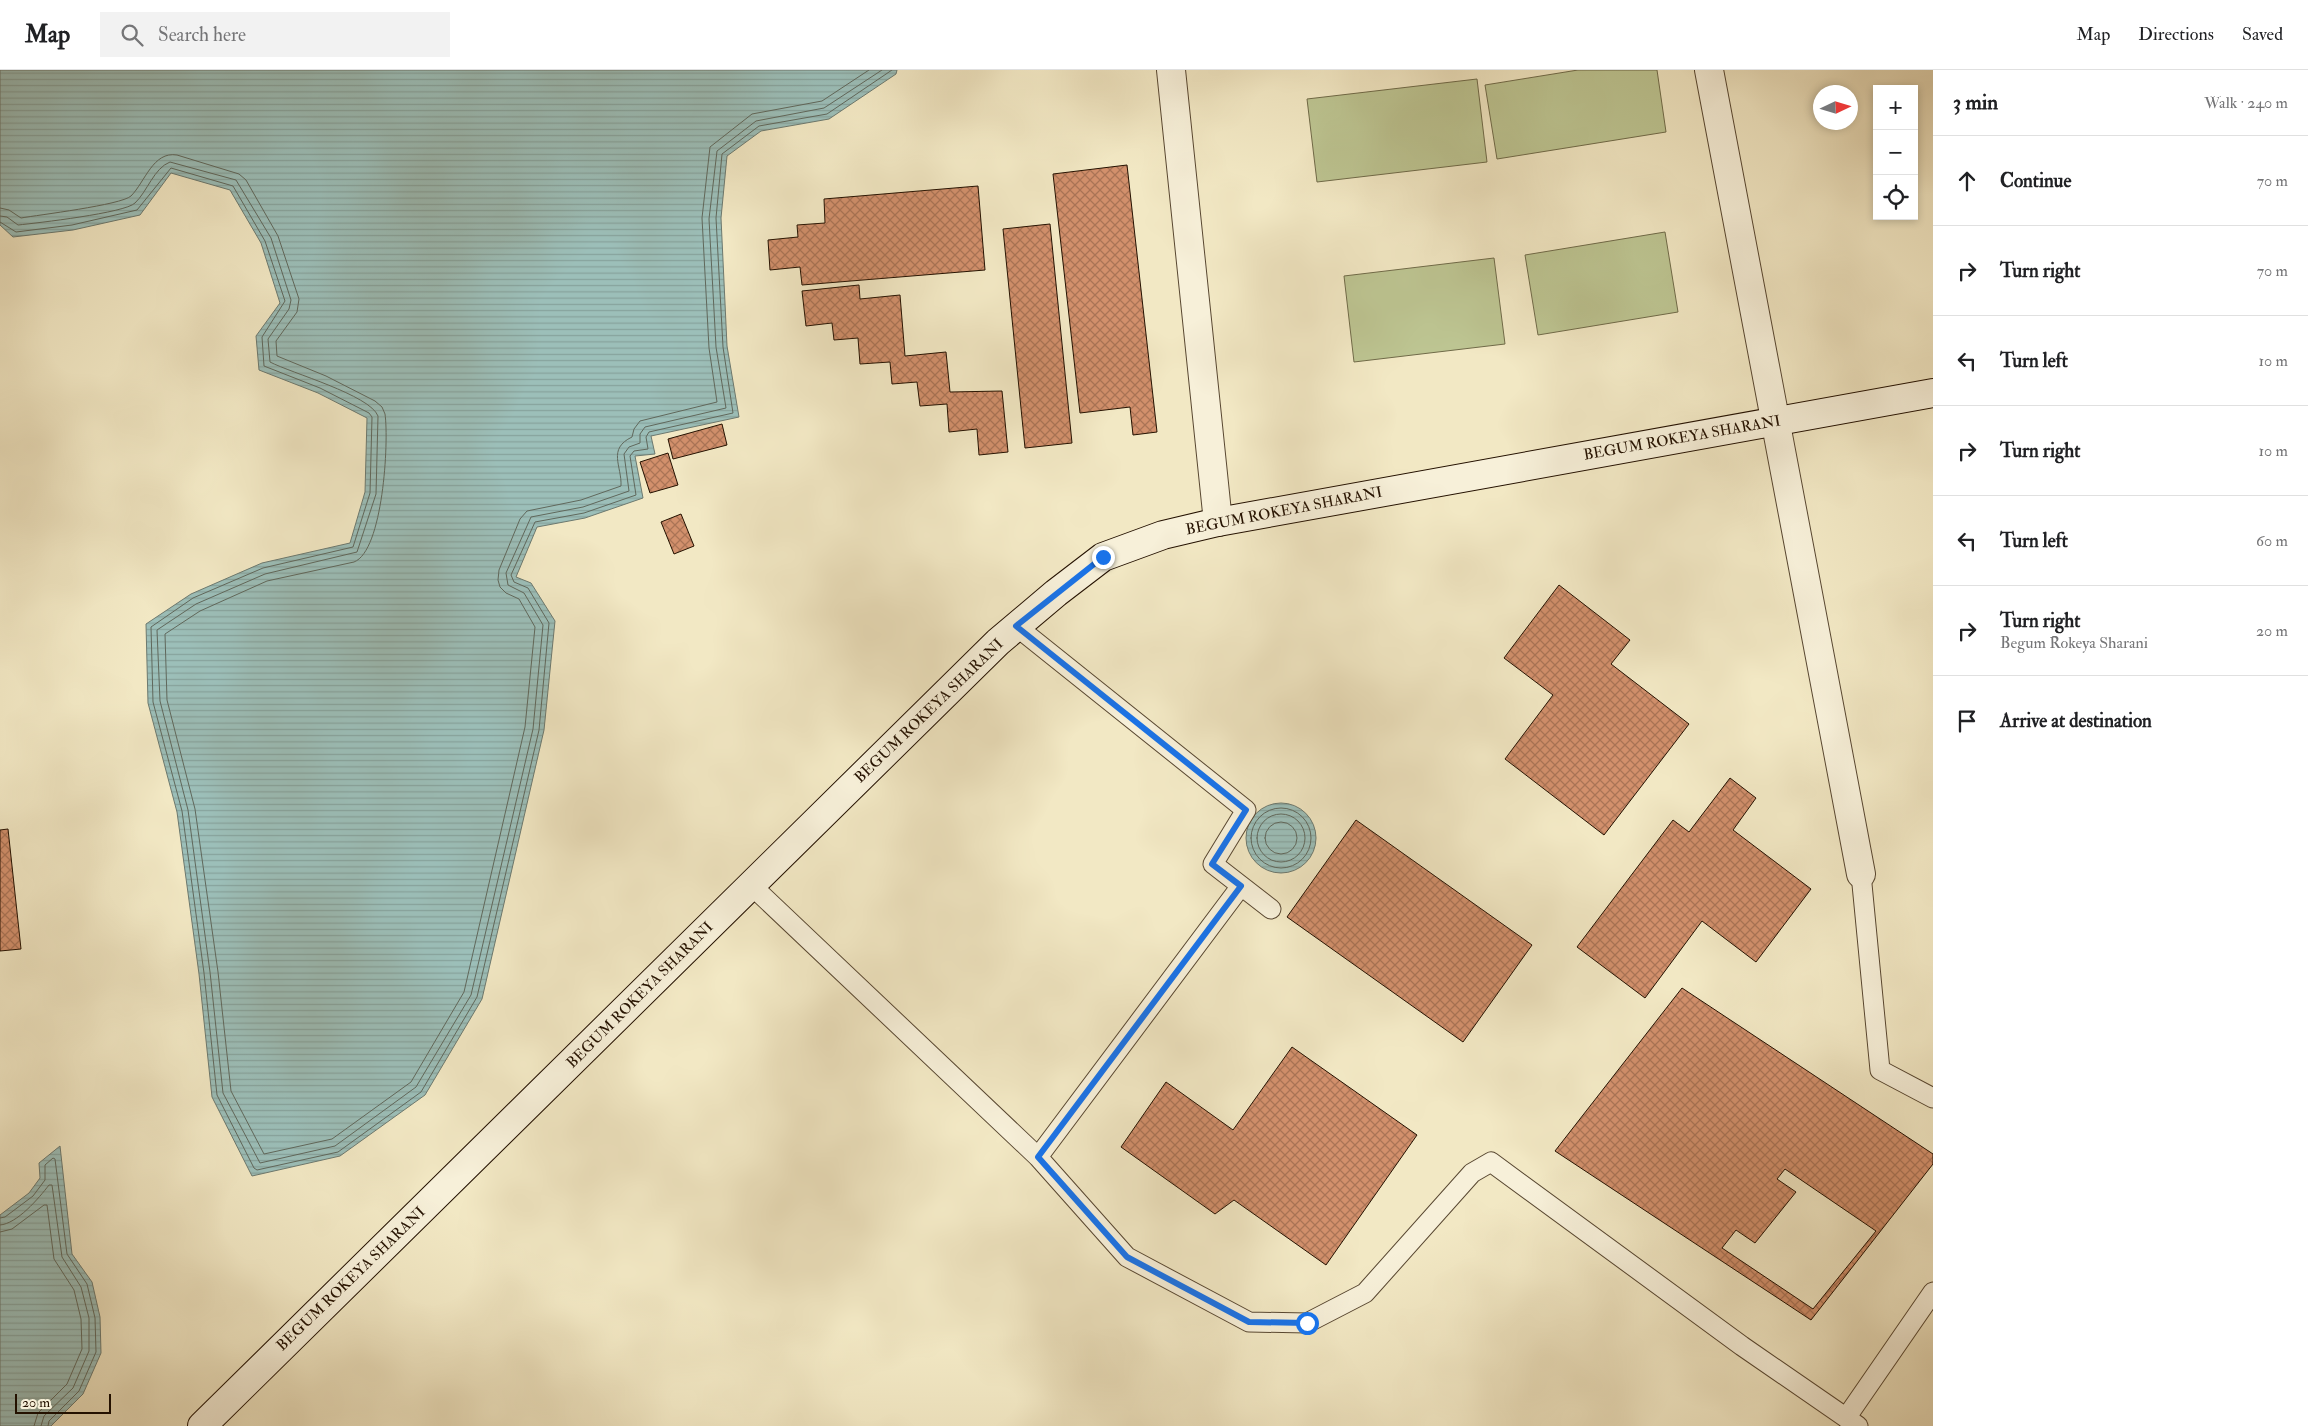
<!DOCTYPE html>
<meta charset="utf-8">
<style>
body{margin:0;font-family:"IM FELL Double Pica",serif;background:#f2f2f2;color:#202124}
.controls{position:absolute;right:15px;top:15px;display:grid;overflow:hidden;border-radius:0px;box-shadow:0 2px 8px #0003}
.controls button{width:45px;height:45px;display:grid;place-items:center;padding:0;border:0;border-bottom:1px solid #e0e0e0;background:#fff;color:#202124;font:25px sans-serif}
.compass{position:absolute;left:1813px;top:15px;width:45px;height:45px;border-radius:50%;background:#fff;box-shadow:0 2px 8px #0003;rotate:86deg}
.scale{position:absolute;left:15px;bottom:12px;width:96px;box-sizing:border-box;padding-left:5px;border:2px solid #241100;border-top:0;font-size:14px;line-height:18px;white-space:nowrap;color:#241100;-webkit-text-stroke:4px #f7f0d9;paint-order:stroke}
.stop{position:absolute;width:15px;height:15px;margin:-11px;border:4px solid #1a73e8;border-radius:50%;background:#fff}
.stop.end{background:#1a73e8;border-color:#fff;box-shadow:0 1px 5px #0008}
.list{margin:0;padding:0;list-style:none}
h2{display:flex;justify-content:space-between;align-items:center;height:65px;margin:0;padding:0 20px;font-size:21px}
h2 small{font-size:16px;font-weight:400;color:#757577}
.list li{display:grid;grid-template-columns:32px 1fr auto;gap:15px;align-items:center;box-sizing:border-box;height:90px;padding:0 20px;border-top:1px solid #e0e0e0}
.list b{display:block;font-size:19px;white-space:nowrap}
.list p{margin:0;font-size:16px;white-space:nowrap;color:#757577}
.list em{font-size:16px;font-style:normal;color:#757577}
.icon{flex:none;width:28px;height:28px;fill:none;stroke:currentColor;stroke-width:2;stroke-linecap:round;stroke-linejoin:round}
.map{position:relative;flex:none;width:1933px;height:1356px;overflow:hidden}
header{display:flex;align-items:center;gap:30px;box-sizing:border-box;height:70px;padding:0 25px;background:#fff;border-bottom:1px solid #e0e0e0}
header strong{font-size:24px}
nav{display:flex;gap:28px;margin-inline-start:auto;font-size:18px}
.search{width:350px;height:45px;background:#f2f2f2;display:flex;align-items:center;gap:12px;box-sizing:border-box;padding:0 18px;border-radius:0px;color:#757577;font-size:19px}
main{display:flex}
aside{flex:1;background:#fff}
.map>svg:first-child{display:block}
.green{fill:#bdc592;stroke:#706b49}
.water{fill:url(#water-rules);stroke:#6c796f}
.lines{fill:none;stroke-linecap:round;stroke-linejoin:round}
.shore{stroke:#60685c;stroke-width:1}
.building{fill:url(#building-cross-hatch);stroke:#241100;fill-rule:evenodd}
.lane-casing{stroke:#584731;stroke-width:21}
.street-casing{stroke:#584731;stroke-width:30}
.secondary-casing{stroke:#241100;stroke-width:30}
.lane{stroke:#f7f0d9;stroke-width:19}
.street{stroke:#f7f0d9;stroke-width:28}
.secondary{stroke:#f7f0d9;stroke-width:28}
.route{stroke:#1a73e8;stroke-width:6}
.labels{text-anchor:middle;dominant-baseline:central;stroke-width:4.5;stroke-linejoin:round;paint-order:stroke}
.street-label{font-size:15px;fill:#241100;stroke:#f7f0d9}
</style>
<header>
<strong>Map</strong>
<div class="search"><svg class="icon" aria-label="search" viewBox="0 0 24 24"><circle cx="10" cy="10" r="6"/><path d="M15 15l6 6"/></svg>Search here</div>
<nav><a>Map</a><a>Directions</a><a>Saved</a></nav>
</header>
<main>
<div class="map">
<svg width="1933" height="1356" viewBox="0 0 1933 1356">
<defs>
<pattern id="water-rules" width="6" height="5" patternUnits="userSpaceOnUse" patternTransform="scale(1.25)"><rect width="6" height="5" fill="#9cbfb9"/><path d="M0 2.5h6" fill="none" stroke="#86a39d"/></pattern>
<pattern id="building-cross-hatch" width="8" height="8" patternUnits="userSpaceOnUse" patternTransform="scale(1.25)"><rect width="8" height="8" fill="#d2906c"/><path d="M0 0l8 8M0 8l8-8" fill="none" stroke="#aa7456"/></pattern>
</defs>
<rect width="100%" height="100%" fill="#f2e8c4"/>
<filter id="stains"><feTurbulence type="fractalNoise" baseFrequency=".004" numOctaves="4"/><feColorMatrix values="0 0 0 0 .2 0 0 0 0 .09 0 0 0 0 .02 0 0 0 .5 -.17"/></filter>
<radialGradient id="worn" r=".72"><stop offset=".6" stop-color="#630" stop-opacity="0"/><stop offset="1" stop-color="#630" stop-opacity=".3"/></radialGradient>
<path class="green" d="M1578,0H1657L1666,62L1497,89L1485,15Z
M1477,9L1487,92L1317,112L1307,29Z
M1665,162L1678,242L1538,265L1525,185Z
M1494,188L1505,274L1354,292L1344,206Z"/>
<path class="water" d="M0,0H897L896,4L829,49L761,61L727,86L721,148L727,276L739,347L651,366L655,384L635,386L643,428L585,448L537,457L516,507L531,513L555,551L544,660L482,929L425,1025L340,1086L252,1106L212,1027L199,904L177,742L148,633L146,554L191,524L262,493L350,473L365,422L367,348L318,323L259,300L256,266L280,233L261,173L230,120L171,103L140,145L73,160L13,167L0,155Z
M1246 768a35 35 0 1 1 70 0a35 35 0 1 1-70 0Z
M60,1076L72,1184L92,1212L100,1247L101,1283L83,1324L51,1356H0V1145L29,1123L40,1108L39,1093Z"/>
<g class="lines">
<path class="shore" d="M0,138L9,140L21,148C38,145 121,135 131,126C145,112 153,81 177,85L239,104L246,110L278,166L299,229L297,242L276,271L277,286L326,306L375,331L382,337L385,344C389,372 383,481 354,492L267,511L200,541L165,564L167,630L195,739L218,902L231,1021L264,1084L332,1069L411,1012L464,922L525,657L535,557L519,529L506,523L500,517L498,510L499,500L520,449L527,441L581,430L621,416C622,396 607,379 632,367L634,359L640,351L717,332L709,278L702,148L710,77L752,44L822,31L869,0
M0,146L7,147L18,155C37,153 125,143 135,133C147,122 154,98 170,92L236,110L271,168L291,230L289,239L268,269L270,292C291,303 370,325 378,346L376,424L357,482L265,504L196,534L157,560L160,631L188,740L210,902L223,1023L260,1093L335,1076L416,1017L471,925L533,659L543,555L524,523L508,515L506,503L531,447L583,437L629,421L624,384L629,377L640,373V364L645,357L726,338L716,277L709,149L717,81L756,51L824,38L882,0
M0,152L16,162L72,155L137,140L171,98L233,116L265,171L285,231L262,267L264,296L320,318L369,343L372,347L370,423L353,477L263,498L193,528L151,557L153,632L182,741L204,903L217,1025L254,1098L257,1100L338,1082L421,1022L477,927L539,660L549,553L528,518L514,512L511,505L535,452L584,443L636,425L630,386L634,381L648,379L646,367L649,362L733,343L723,277L716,148L722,84L759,56L827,44L892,0
M1251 768a30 30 0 1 1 60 0a30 30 0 1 1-60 0Z
M1257 768a24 24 0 1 1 48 0a24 24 0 1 1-48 0Z
M1265 768a16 16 0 1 1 32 0a16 16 0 1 1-32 0Z
M0,1148L5,1147L33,1126L45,1110V1095L53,1088L55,1089L67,1184L87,1214L95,1248L96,1282L79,1321L49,1351L48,1356
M0,1155C17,1154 39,1128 49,1115H52L62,1187L81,1217L89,1248V1281L73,1318L44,1346L41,1356
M0,1162L12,1159L44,1135H47L54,1189L74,1220L81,1249L82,1279L67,1314L38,1343L34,1356"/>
</g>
<path class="building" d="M1127,95L1157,362L1133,365L1130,337L1080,343L1053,104Z
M978,116L985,200L802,215L800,197L770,200L768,170L798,167L797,155L825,153L824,129Z
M1050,154L1072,373L1025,378L1003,159Z
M859,215L860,229L900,225L905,286L946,282L950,322L1002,321L1008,382L979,385L977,359L949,362L947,334L920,336L917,312L892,314L890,292L860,294L858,268L834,270L832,253L806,256L802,221Z
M722,354L727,375L673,389L668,369Z
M668,383L678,415L650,423L640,392Z
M681,444L694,476L674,484L661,452Z
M1559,515L1630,570L1611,594L1689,654L1604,765L1505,689L1553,625L1504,588Z
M1730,708L1756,728L1733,760L1811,819L1756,892L1702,851L1645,928L1577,877L1673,750L1689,762Z
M1356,750L1532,875L1463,972L1287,847Z
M8,759L21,879L0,881V760Z
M1682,918L1933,1084V1094L1811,1250L1555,1081ZM1785,1099L1876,1161L1813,1239L1722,1178L1736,1160L1755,1173L1796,1122L1777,1109Z
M1292,977L1417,1065L1326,1195L1234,1130L1215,1144L1121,1077L1166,1012L1233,1060Z"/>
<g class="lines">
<defs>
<path id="lane" d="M1016,556L1246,740L1213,794L1271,839
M1861,804L1880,1000L1933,1028
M751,815L1038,1087L1241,816
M1038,1087L1127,1187L1249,1252L1307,1253L1365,1223L1472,1103L1491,1092L1742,1276L1858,1356
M1846,1348L1933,1222"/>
<path id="street" d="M1171,0L1218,452
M1709,0L1861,804"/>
<path id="secondary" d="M202,1356L998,572L1056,523L1103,487L1163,465L1218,452L1933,323"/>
</defs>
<use href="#lane" class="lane-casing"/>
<use href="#street" class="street-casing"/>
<use href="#secondary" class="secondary-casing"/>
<use href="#lane" class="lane"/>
<use href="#street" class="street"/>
<use href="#secondary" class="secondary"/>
</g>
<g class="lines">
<path class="route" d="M1103,487L1016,556L1246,740L1212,794L1241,816L1038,1087L1127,1187L1249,1252L1307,1253"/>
</g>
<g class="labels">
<g class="street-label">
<text transform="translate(1682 368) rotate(-10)">BEGUM ROKEYA SHARANI</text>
<text transform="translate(1284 441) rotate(-11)">BEGUM ROKEYA SHARANI</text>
<text transform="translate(929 641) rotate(-44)">BEGUM ROKEYA SHARANI</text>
<text transform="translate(640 925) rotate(-45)">BEGUM ROKEYA SHARANI</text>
<text transform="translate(351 1209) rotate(-44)">BEGUM ROKEYA SHARANI</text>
</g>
</g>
<rect width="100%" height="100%" filter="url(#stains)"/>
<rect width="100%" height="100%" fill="url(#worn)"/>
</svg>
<div class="controls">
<button>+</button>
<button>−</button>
<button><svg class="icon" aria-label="locate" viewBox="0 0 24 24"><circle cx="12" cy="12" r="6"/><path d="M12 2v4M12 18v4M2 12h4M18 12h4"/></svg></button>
</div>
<svg class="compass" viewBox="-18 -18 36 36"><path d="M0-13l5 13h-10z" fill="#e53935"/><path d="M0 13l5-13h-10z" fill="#757577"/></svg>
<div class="scale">20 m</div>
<div class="stop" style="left:1307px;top:1253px"></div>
<div class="stop end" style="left:1103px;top:487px"></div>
</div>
<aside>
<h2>3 min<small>Walk · 240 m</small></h2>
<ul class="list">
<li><svg class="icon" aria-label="ahead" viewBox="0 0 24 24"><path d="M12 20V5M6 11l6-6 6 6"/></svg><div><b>Continue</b></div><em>70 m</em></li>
<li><svg class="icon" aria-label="right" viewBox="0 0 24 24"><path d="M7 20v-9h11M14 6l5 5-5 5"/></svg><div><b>Turn right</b></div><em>70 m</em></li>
<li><svg class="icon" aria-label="left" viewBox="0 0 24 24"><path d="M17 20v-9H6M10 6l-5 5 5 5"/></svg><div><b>Turn left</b></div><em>10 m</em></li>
<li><svg class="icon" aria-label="right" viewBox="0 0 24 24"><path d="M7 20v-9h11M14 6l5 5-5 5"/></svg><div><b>Turn right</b></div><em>10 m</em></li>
<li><svg class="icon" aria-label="left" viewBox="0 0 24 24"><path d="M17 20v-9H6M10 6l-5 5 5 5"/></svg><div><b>Turn left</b></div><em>60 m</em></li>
<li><svg class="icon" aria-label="right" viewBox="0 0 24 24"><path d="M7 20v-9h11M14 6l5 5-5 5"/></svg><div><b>Turn right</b><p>Begum Rokeya Sharani</p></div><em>20 m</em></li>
<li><svg class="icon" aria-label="arrive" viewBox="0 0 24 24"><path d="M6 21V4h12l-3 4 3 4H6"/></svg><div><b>Arrive at destination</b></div></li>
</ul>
</aside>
</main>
